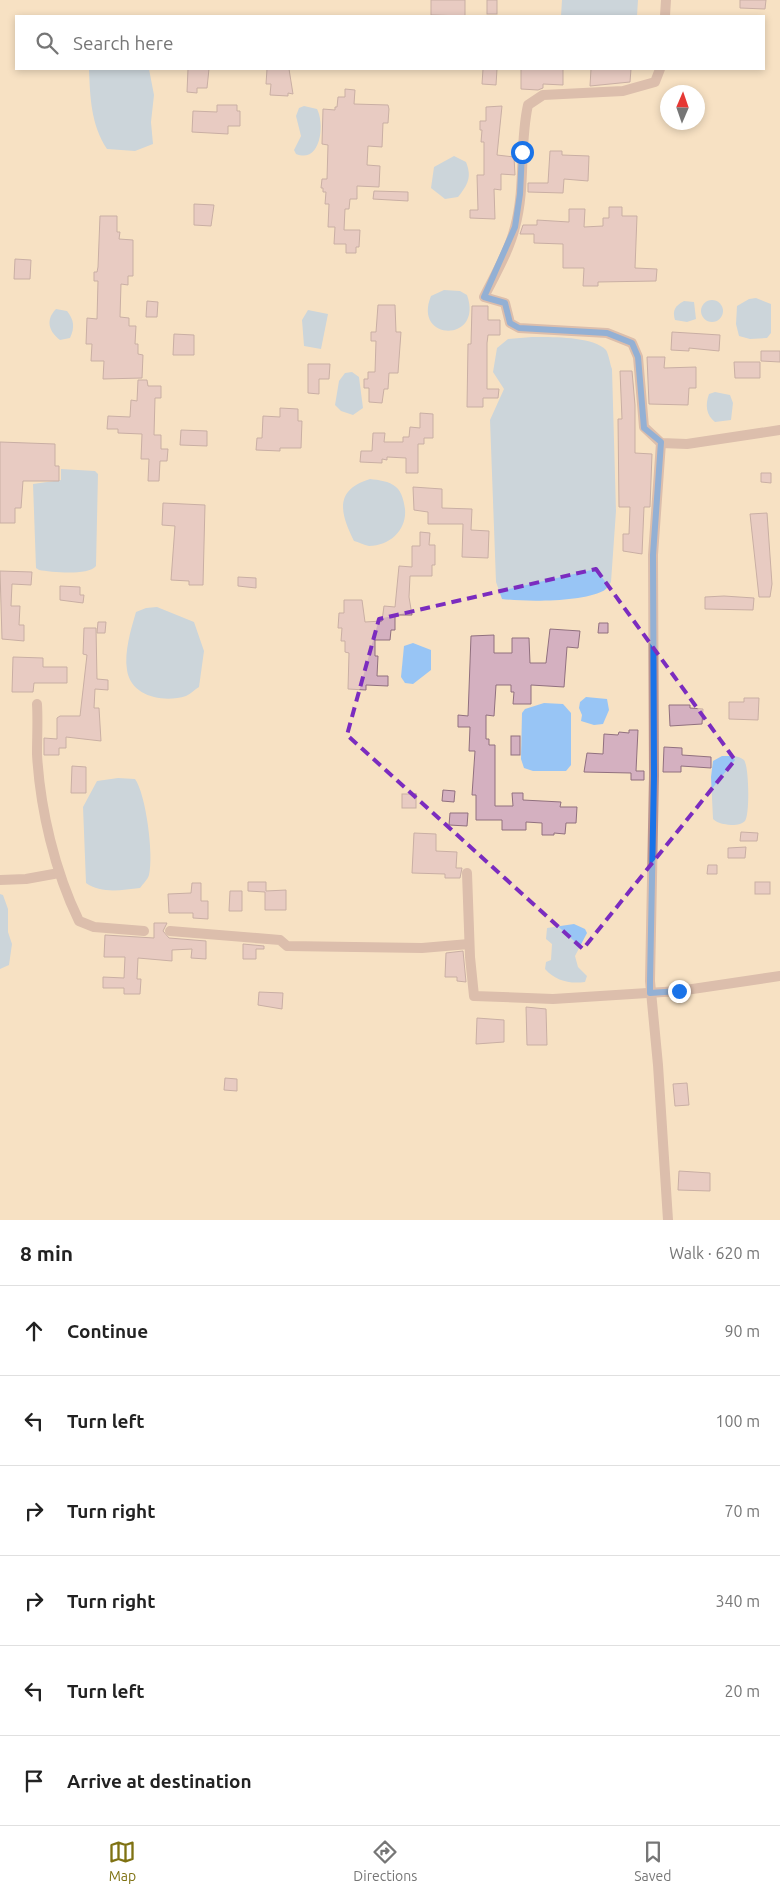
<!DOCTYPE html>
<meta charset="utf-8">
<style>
:root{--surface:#fff;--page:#f6f6f6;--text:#222;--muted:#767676;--line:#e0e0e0;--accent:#7f7213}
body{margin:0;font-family:Ubuntu,sans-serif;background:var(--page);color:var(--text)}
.compass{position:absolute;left:660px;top:85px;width:45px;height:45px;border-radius:50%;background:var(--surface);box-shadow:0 2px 8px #0003;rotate:2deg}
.stop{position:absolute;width:15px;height:15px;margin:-11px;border:4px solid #1a73e8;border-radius:50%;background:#fff}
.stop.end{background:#1a73e8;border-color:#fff;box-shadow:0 1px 5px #0008}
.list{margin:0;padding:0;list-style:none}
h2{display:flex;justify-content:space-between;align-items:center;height:65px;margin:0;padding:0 20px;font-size:21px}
h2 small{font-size:16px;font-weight:400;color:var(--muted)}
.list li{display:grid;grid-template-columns:32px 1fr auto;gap:15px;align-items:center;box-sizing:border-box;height:90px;padding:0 20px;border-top:1px solid var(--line)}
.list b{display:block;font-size:19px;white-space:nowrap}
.list em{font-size:16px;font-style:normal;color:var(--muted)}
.icon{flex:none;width:28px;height:28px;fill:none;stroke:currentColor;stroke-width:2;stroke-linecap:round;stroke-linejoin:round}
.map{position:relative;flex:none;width:780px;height:1220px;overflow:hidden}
.search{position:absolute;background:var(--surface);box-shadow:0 2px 8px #0003;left:15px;right:15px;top:15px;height:55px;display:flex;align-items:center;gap:12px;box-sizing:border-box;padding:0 18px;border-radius:0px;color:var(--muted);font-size:19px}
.sheet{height:605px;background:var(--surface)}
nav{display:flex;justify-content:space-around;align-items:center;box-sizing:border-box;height:70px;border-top:1px solid var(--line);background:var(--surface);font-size:14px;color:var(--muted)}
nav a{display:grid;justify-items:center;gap:2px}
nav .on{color:var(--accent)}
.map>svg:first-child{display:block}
.water{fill:#98c5f5}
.building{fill:#d4b0c0;stroke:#91707f}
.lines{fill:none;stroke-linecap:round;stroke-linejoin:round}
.street{stroke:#ba9390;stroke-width:10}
.route{stroke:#1a73e8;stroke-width:6}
.marked{fill:none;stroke:#7b2cbf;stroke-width:4;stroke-dasharray:10 6;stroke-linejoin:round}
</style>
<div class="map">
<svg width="780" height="1220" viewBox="0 0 780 1220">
<rect width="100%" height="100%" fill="#f7e1c3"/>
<g class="water">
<path d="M562 0H638L637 16H561Z"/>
<path d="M89 69H149L154 95 151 122 153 144 135 151 107 149C91 125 90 97 89 69Z"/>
<path d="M304 106 317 109C325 124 321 164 296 154L294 150 301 136 296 116 299 108Z"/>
<path d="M454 156 466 162C472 177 468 184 458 197L445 199 431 188 434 167Z"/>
<path d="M444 290 460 291 467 295C484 343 412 342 431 296Z"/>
<path d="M756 298 771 304V333L767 338 750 339 739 336 736 324 737 306 749 299Z"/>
<circle cx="712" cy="311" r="11"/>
<path d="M684 301 694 302 696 319 687 322 675 320C672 310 675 306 684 301Z"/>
<path d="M56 309 67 311C74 320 75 327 70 338L60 340C49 332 45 320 56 309Z"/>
<path d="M308 310 328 314 321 349 304 346 302 320Z"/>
<path d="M532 337C550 337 593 336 606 350 609 355 610 364 612 369L616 511 611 582C609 585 606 590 603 591 582 602 527 602 502 599L496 582 490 420 504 389 493 372 497 348 508 339Z"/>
<path d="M352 372 359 377 363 408 353 415 341 411 335 405 339 381 345 373Z"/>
<path d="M715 392 730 395 733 403 731 420 715 422C706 415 705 405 709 394Z"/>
<path d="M61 469 95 471 98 474 96 566C88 576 51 572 39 570L36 568 33 484 61 480Z"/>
<path d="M370 479C379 480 389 481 396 487 402 492 404 502 405 509 407 529 391 546 369 546 364 545 358 542 354 541 340 513 334 490 370 479Z"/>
<path d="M157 607 194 622 204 651 199 687C195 689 191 694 186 696 164 703 131 697 127 670 124 652 131 629 136 612L146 608Z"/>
<path d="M413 643 431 650V670L413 684 405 683 401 677 404 646Z"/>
<path d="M586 697 607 699 609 710 603 724 594 725 581 721 582 715 579 708 580 702Z"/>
<path d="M544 703 563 704 571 713V765L566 771H533L524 768 521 759 522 713 525 709Z"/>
<path d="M722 756C729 756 739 755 744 760 749 766 750 814 745 821 741 825 735 825 731 825 723 824 719 824 713 819L711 777 713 761Z"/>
<path d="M118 778 135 779C146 794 154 856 149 875 148 879 143 884 140 888 122 890 101 894 86 883L83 807 97 781Z"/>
<path d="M0 894 3 895 8 909V932L12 944 9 965 0 969Z"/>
<path d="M574 924 585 929 587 933 575 956 578 967 587 976 585 982C569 984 556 981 545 969L546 962 551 960 552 944 546 939 547 928Z"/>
</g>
<g class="building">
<path d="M431 0H465V16L431 15Z"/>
<rect x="487" y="0" width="10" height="14"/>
<path d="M740 0H766L765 9 740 8Z"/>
<path d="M188 69H209L207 88H197V93L187 92Z"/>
<path d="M267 69H289L293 94 288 93V96L270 95 271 84H266Z"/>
<path d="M483 69H497L496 85 482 84Z"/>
<path d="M521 69H563V85L543 84V88L538 90 521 89Z"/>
<path d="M591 69H631L630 82 590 86Z"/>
<path d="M345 89 355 90 354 104 388 105 389 109 388 123H383L382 147 368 146 367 165 380 166 379 187 357 186V199H350L349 209H345L344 230H360L359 247H356V253H346V244H334L335 227H328L329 204H325L326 192H323V188H321L322 179H327L328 145 322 144 323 109 335 110V107H337L338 97H345Z"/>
<path d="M217 105H237V111H240V126H228V134L192 132 193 111 217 112Z"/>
<path d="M502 106 497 155 514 157 515 175 501 174V190L494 189 495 219 470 218V210H478L477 175H484V142H481L482 130H480V121H486V107Z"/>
<path d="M550 151H562V155L589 156 588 181 564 179 563 193 528 192V183H548Z"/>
<path d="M374 191 408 192V201L373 199Z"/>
<path d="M194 204 214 205 211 226 194 225Z"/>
<path d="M609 207H622V216H637L635 268 657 269 656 281 598 282V286H583L584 268H563V244L534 243V234H520L523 225H537V220L569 222V209H585L584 227 603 226V218H609Z"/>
<path d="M100 216H117V232H120L119 239 133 240V276H128V285L121 284 120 317 129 318V326H136L135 344H138V354L143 355 142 378 103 379 104 361H91L92 344H86L87 318 97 319 98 281H94V272H97L98 267Z"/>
<path d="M15 259 31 260 30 279H14Z"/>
<path d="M147 301 158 302 157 317H146Z"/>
<path d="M378 305H395L396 332H401L398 373H389L388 389H384L382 403 369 402V388H364V379H368V372H375L376 341H371V332H376Z"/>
<path d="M472 306H488V320H500V335H488L487 343V389H499L498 398H483V407H467L468 344H471Z"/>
<path d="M672 332 720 335 719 351 689 348V351L671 350Z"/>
<path d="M174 334 194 335V355H173Z"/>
<path d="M761 351H780V362L761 361Z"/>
<path d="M647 357H665L664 368 696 367V388H689L688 405 649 404Z"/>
<path d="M734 362H760V378H735Z"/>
<path d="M308 364H330L329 379H319V394L308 393Z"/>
<path d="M620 371H632L635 405V453L652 454 650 507H644L642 554 623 551V534H629L630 507H619L618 419H622Z"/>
<path d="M138 380H147L148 386H161V398H155L154 435H161V449H168L167 461H160L159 481H148L149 459H141L142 434 118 433V429H107L108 416 130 417 131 400 137 401Z"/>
<path d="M280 408 298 409V421H302L301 448H280V451L256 450 257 438H262L263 416 280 417Z"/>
<path d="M420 413 433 414V438H424V444H418V473H406V458L387 457V460L382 459V463L360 462 361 451H372L373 433H385L384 442H403V437H409L410 427 420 428Z"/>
<path d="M181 430 207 431V446L180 445Z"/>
<path d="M0 442 55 444V466H59V481H23L21 508H15V523H0Z"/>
<path d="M761 473H771V483L761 482Z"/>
<path d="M413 487 442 489V508L472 509 471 530 489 531 488 558 462 557 463 524H428V512L414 510Z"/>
<path d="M163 503 205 505 203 585H189V581L171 580 175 526 162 525Z"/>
<path d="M767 513 772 584 770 597H759L750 514Z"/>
<path d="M420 532 430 533 429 545H435V565H432V576H410L409 597 412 615H395V630H391L390 640H375V656H378L377 676H388V686L366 685V690L348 689 349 653 345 652V641H341L342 628H338L339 613H344V600H362L365 622 382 621 384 606 395 607 399 566 412 567V546H420Z"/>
<path d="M0 571 32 572 31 585 12 584 11 606H20L19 625H24V641L2 639Z"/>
<path d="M238 577 256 578V588L238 586Z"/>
<path d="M60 586 80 587V595H84L83 603 60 600Z"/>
<path d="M724 596 754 598 753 610 705 609V597Z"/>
<path d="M98 622H106L105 633H97Z"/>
<path d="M599 623H608V633H598Z"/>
<path d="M84 628H96L97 679 108 680V690L95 689 94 708H99L101 741 66 737V748H59V755H44V738L57 739V718L60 716H80L87 655 83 654Z"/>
<path d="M550 629 580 631 578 648 567 647 564 687 531 685V704H513L514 692H511V685H496L494 716 486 715V739H489V745H495V806H513L512 793H523V800L561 802 560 807H577L576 823H566L565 834 554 833V835H542V823L526 822V830H502V820H476V795H472L475 751H469L470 727H458V715L468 716 471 636 494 635V653H512V638H529L530 663H546Z"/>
<path d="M13 657 43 658V667H67V683H34L33 692H12Z"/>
<path d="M744 698H759L758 720 729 719V702H744Z"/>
<path d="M669 705H690V708L703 709 702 724 670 726Z"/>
<path d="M629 730H638L636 771H644V780H631V773L584 772 587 753 603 754 604 734 618 735 619 732 629 733Z"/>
<rect x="511" y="736" width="9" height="19"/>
<path d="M664 747 682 748V755L711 757V768L681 766V772H663Z"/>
<path d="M72 766 86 767V793H71Z"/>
<path d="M443 790 455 791 454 802 442 801Z"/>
<rect x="402" y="794" width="14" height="14"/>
<path d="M450 813H468L467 826 449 825Z"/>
<path d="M741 832 758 833 757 841H740Z"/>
<path d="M414 833 436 834V851L457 852 456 868H462L460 878H445V874L412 873Z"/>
<path d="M746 847 745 858H728V848Z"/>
<path d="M708 865H717V874H707Z"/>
<path d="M248 882H266V891L286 890V910H265V892L248 891Z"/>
<rect x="755" y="882" width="15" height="12"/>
<path d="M192 883H201V901H208V919L193 918V913H169L168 894 191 893Z"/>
<path d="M230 891H242V911H229Z"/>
<path d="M154 923H167L163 931 169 938 206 941V959L191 958 192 949 172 950V961L138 958 137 979H141L140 994H124V988H103V977L124 978 125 957H104L105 935 154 938Z"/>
<path d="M243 944 264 946V949H256V959H243Z"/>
<path d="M463 951 466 982 457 981V977H445L446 953Z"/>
<path d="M259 992 283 993 282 1009 258 1005Z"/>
<path d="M526 1007 546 1009 547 1045H527Z"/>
<path d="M477 1018 504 1020V1042L476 1044Z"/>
<path d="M225 1078 237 1079V1091L224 1090Z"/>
<path d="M687 1083 689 1105 675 1106 673 1084Z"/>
<path d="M679 1171 710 1173V1191L678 1190Z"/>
</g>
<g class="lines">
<g class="street">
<path d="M665 16 666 0"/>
<path d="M660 69 655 82 623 91 543 95 528 105C519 145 526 187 515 227 509 251 495 275 484 297L505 303 510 323 519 328 607 333 632 343 638 357 644 427 661 443 687 444 780 430"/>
<path d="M661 443 653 555 654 776 650 981 658 1065 668 1220"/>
<path d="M37 704C38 721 37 737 37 754 40 809 55 872 79 921L94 927 144 931"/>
<path d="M467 873 470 957 474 996 553 999 679 991 780 976"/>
<path d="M0 880 26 879 59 873"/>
<path d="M170 931 280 940 287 946 422 948 469 944"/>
</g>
</g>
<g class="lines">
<path class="route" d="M522 152 520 194 515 227 484 297 505 303 510 323 519 328 607 333 632 343 638 357 644 428 661 442 653 555 654 776 650 981V993L679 991"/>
</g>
<path d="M0 0H780V1220H0ZM596 569 735 760 583 949 347 735 379 619Z" fill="#f7e1c3" fill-opacity=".55" fill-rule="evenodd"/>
<path class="marked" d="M596 569 735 760 583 949 347 735 379 619Z"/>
</svg>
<svg class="compass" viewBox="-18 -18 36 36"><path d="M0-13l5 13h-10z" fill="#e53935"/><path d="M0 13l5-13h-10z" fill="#767676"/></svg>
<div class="stop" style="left:522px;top:152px"></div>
<div class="stop end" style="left:679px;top:991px"></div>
<div class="search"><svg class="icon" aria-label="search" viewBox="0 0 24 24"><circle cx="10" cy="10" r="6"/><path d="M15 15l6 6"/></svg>Search here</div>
</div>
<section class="sheet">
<h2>8 min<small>Walk · 620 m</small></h2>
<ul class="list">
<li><svg class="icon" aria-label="ahead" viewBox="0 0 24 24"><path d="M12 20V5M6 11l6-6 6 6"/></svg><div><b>Continue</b></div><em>90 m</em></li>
<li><svg class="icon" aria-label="left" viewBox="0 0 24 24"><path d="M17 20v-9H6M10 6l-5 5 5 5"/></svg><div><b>Turn left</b></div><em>100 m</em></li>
<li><svg class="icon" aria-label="right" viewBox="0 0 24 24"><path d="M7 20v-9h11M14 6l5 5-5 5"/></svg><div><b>Turn right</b></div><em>70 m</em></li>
<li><svg class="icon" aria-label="right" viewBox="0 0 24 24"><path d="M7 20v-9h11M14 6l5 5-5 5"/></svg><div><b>Turn right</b></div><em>340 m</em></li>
<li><svg class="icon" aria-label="left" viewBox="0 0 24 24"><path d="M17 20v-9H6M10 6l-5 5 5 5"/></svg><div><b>Turn left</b></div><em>20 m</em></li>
<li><svg class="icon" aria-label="arrive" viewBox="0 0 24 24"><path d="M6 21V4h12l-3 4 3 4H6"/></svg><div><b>Arrive at destination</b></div></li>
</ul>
</section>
<nav>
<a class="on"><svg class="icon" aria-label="map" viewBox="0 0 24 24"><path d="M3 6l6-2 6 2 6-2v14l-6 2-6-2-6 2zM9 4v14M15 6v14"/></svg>Map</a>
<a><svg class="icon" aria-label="directions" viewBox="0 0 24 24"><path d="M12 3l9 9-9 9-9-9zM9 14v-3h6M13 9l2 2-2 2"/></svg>Directions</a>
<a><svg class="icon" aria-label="saved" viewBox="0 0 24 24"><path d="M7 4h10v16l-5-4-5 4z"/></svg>Saved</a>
</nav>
